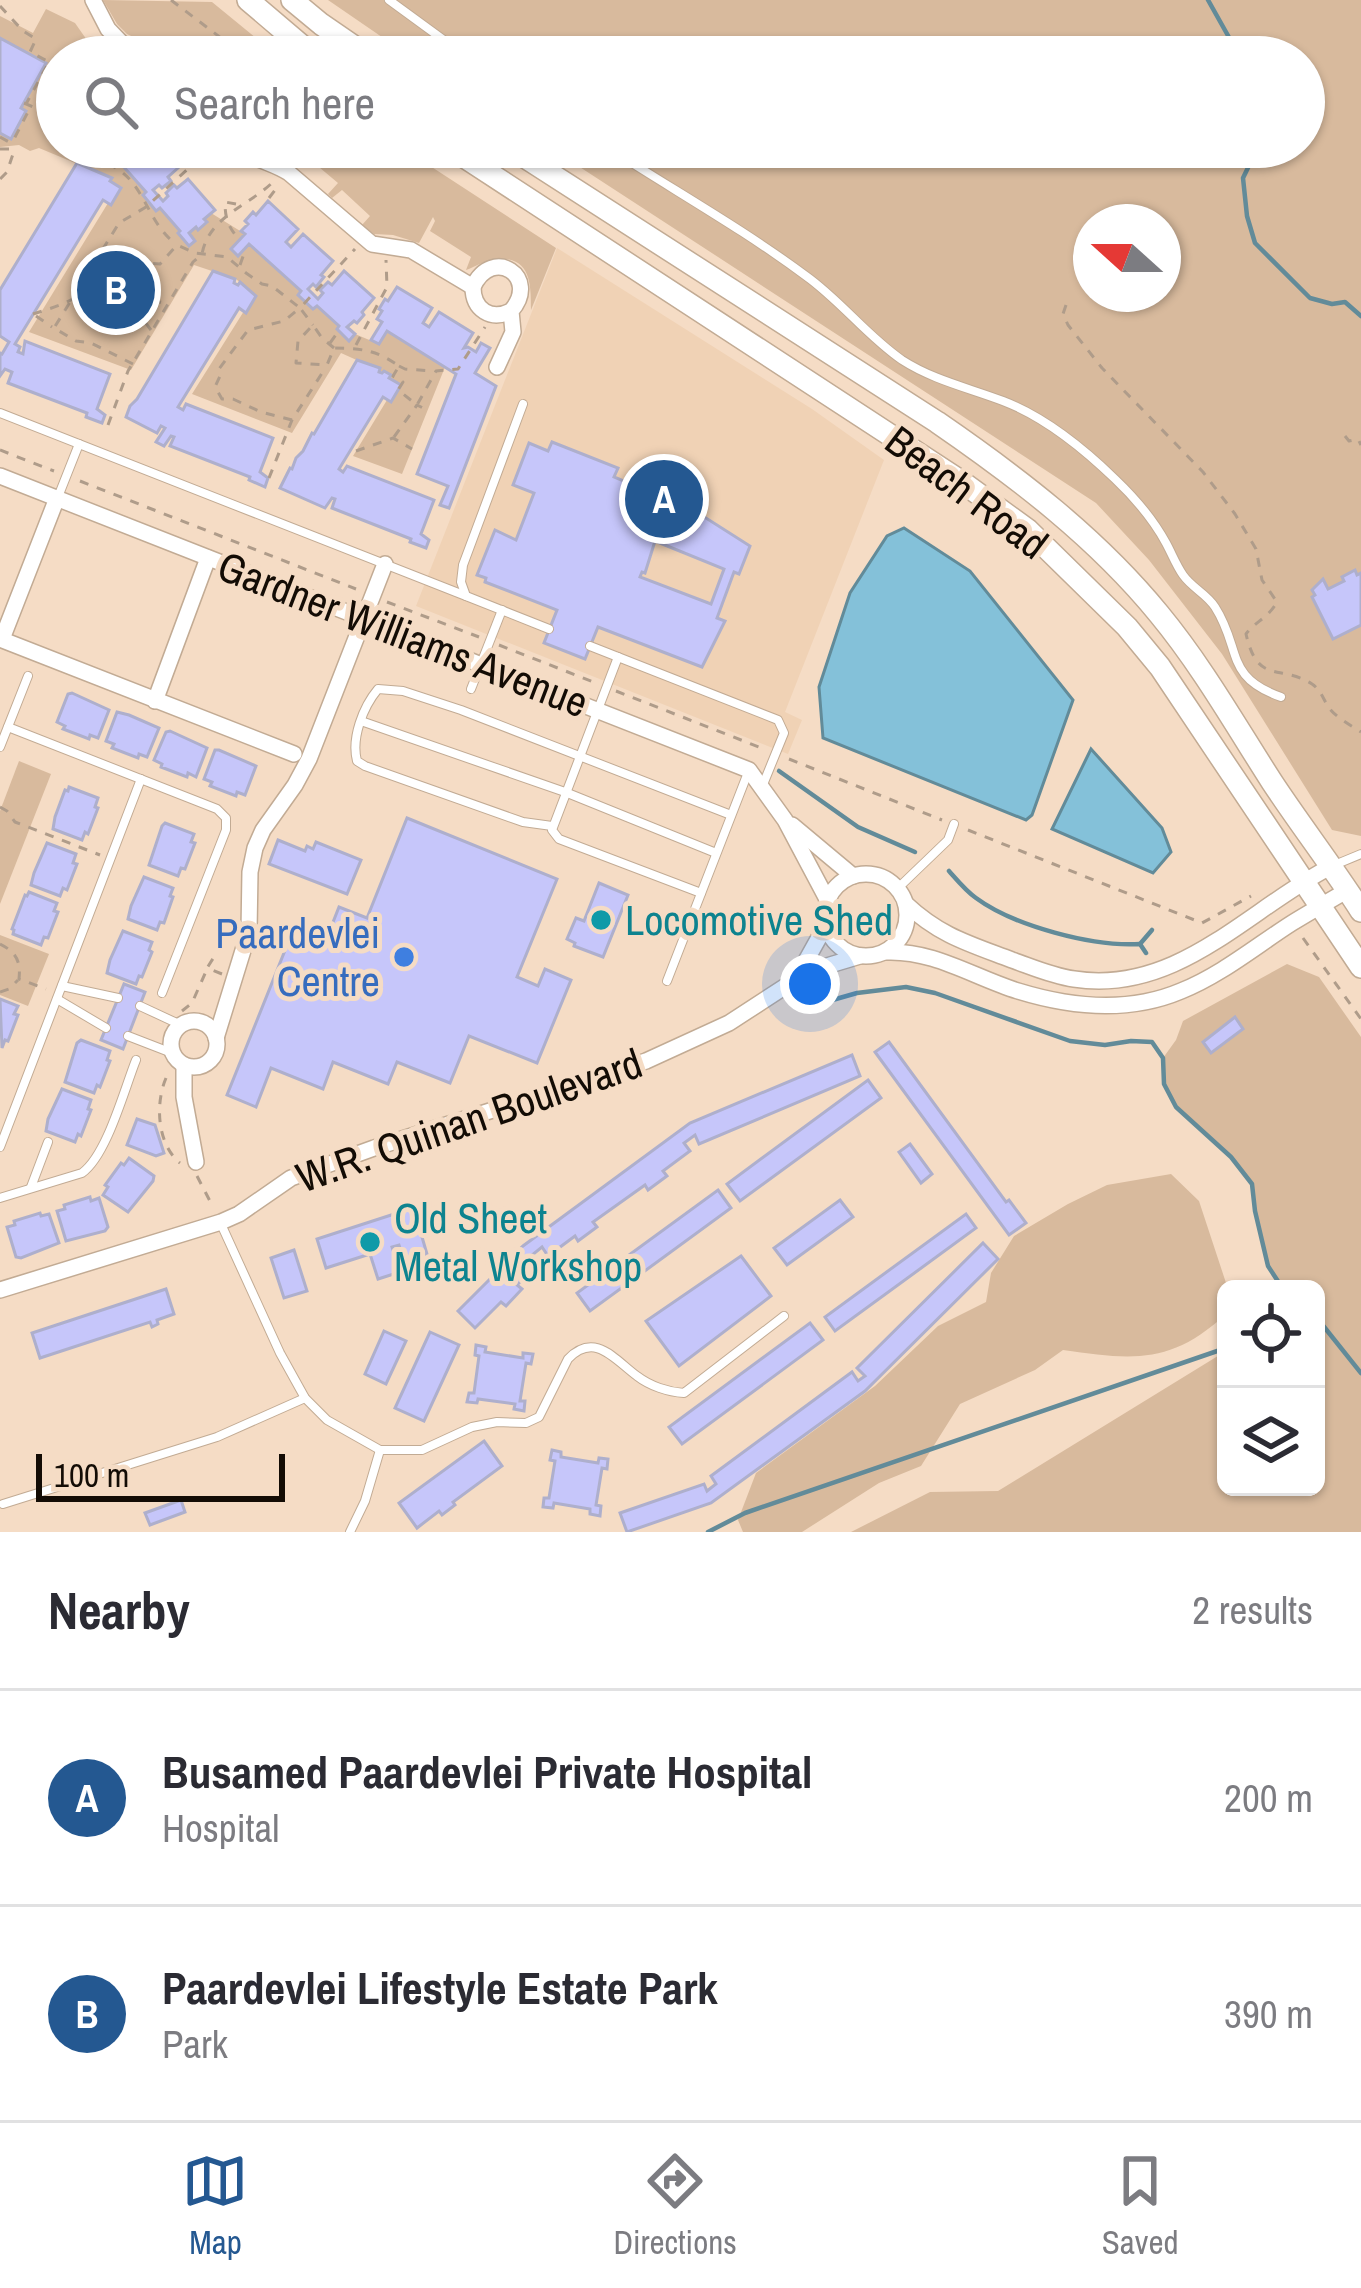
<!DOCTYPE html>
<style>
:root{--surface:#fff;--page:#f7f7f7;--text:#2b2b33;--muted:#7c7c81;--line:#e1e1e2;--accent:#245891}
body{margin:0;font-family:"Archivo Narrow",sans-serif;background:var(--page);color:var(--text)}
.controls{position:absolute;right:36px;bottom:36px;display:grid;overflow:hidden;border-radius:18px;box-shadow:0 3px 9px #0004}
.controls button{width:108px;height:108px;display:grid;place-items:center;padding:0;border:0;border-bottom:3px solid var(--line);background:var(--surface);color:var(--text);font:60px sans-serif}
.compass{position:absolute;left:1073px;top:204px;width:108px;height:108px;border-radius:50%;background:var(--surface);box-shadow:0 3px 9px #0004;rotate:291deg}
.scale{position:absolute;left:36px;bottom:30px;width:249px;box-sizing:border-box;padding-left:12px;border:6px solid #130c05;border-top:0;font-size:33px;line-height:42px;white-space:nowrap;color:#130c05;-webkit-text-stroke:9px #f5dcc5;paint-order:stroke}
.you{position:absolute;left:810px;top:984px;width:42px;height:42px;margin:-30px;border:9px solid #fff;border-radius:50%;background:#1a73e8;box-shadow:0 0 0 18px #1a73e833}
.badge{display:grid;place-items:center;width:78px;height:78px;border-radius:50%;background:var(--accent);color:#fff;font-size:39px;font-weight:700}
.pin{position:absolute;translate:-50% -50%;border:6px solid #fff;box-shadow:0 3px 12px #0006}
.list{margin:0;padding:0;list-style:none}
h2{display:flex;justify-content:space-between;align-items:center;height:156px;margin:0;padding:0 48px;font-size:51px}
h2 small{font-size:39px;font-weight:400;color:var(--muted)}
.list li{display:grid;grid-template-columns:78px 1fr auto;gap:36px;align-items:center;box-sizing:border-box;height:216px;padding:0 48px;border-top:3px solid var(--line)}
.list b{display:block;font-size:45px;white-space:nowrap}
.list p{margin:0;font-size:39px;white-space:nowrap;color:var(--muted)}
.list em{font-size:39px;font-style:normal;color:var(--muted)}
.icon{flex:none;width:66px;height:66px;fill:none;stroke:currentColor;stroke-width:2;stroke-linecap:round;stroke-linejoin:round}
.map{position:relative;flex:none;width:1361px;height:1532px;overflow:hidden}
.search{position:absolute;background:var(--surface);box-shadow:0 3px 9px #0004;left:36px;right:36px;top:36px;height:132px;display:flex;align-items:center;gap:30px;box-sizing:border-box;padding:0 42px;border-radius:66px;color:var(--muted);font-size:45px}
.sheet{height:588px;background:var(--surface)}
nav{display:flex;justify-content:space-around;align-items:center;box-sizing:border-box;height:168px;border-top:3px solid var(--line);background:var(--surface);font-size:33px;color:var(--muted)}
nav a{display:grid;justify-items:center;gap:6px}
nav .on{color:var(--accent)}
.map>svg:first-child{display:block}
.built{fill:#f0d2b5}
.green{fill:#d8ba9d;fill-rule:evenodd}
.water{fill:#84c1d9;stroke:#628b99;stroke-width:3}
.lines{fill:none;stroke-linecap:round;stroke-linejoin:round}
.stream{stroke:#628b99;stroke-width:4.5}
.building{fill:#c6c6fa;stroke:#aeafcc;stroke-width:3;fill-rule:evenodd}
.lane-casing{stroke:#c2ab94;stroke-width:10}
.street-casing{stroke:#c2ab94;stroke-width:18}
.secondary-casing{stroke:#c2ab94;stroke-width:24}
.path{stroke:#af9c8a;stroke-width:3;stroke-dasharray:9 9;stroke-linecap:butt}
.lane{stroke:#fff;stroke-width:8}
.street{stroke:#fff;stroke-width:15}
.secondary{stroke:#fff;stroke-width:21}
.culture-dot{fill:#0f9aa8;stroke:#f5dcc5;stroke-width:4.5}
.shop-dot{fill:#3f7fe0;stroke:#f5dcc5;stroke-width:4.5}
.labels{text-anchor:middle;stroke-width:10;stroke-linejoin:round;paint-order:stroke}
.street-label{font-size:42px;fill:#130c05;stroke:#f5dcc5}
.culture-label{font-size:42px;fill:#0d838f;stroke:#f5dcc5;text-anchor:start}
.shop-label{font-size:42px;fill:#366cbe;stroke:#f5dcc5;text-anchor:end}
</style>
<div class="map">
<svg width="1361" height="1532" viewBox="0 0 1361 1532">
<rect width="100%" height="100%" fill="#f5dcc5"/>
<path class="built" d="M557 248 812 409 884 460 785 712 802 720 788 754 416 606Z"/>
<g class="green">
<path d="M103 0 212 2 279 57H194L186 48 175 57 127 34 117 24Z"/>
<path d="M328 0H1361V836L1332 830 1222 654 1149 560 1096 503 549 147H1304V57H411ZM1091 222H1163V294H1091Z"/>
<path d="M46 9 75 23 96 53 91 57H57V101L51 107 57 112V147H106L146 192 143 196 156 210 160 208 180 231 178 234 189 246 195 241 189 233 206 222 204 219 211 213 245 234 231 250 238 255 249 244 301 291 298 296 312 309 317 306 339 326 337 330 349 340 355 334 379 344 387 331 445 367 402 474 353 456 387 400 390 375 341 353 292 433 192 394 244 311 247 312 256 297 236 279 194 265 131 370 29 332 108 203 111 204V178L39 148 30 151 19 145 0 147V16L33 33Z"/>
<path d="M259 147H401L556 248 531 310C531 284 531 256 496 259 487 259 475 267 466 270L471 257 430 231 435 221 433 217 419 243 393 235 374 234 362 225 370 216 342 190 332 198 328 194 338 183 307 157 300 166 275 154 257 149Z"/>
<path d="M19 761 51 774 0 904V811Z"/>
<path d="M0 935 49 954 28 1006 0 995Z"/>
<path d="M1287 964 1319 977 1361 1037V1532H851L930 1492 998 1491 1226 1351V1487H1316V1289H1283L1268 1266 1255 1211 1252 1183 1231 1157 1176 1107 1164 1084 1163 1058 1176 1040 1183 1021Z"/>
<path d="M1171 1174 1199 1201 1228 1289 1226 1314C1171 1365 1132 1360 1063 1350L1035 1370 960 1404 921 1466 879 1483 802 1532H743L738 1520 756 1473 875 1386 938 1326 986 1302 991 1273 1014 1236 1068 1204 1107 1185Z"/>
</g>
<g class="water">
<path d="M904 528 970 571 1073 700 1032 815 1026 820 823 738 819 687 850 593 887 536Z"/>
<path d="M1091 749 1162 828 1171 852 1153 873 1052 829Z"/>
</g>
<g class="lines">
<g class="stream">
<path d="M1208 0 1240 57"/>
<path d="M1258 147 1243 178 1247 216 1255 243 1310 298 1332 304 1345 302 1361 316"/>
<path d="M779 771 858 827 915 852"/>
<path d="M949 871C957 880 966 891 976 898 1014 926 1093 947 1140 944L1146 953"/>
<path d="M1140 944 1152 930"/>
<path d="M808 1007 857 993 906 987 935 993 1070 1041 1105 1045 1131 1041 1152 1042 1163 1058 1164 1084 1176 1107 1231 1157 1252 1184 1255 1211 1268 1266 1283 1289"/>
<path d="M1316 1322 1321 1323 1361 1373"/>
<path d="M708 1532 745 1513 1226 1348"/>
</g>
</g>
<g class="building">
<path d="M0 38 46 63 21 108 26 111 11 139 0 133Z"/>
<path d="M106 147H159L178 168 168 177 171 181 162 188 159 185 153 190 163 201 168 196 166 193 174 185 177 188 188 179 215 210 204 219 207 222 198 230 196 227 189 233 195 241 189 246 178 233 180 231 160 208 156 211 143 195 146 192Z"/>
<path d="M77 163 112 178 110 181 121 188 111 205 103 200 15 344 20 347 18 352 23 354 25 341 110 374 97 409 105 415 102 423 86 417 87 413 8 383 12 372 5 369 0 376V353L2 354 9 342 0 336V290Z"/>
<path d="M268 201 298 229 286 242 291 247 303 234 333 261 321 275 324 277 316 287 313 284 308 289 318 299 323 293 320 290 328 282 332 285 344 271 374 298 362 312 364 315 357 323 354 321 347 327 355 334 349 341 337 329 339 326 317 306 313 309 298 295 301 291 249 244 238 256 231 249 245 234 241 231 248 224 245 221 253 212 256 215Z"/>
<path d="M213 271 235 279 234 283 238 285 240 282 256 296 246 313 239 308 178 407 183 410 186 404 273 438 260 472 268 478 265 487 249 480 250 477 170 446 174 437 171 436 164 446 156 442 165 428 161 426 157 433 126 417 130 406 137 399Z"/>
<path d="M397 287 432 308 423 323 429 327 439 312 473 333 464 348 468 347 476 352 481 343 490 348 475 373 496 386 449 508 440 505 448 486 417 474 456 374 387 331 379 344 371 340 382 322 377 319 382 311 379 309 385 299 388 301Z"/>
<path d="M357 360 380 368 379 372 382 373 384 371 391 375 389 378 401 385 391 402 383 397 339 469 343 472 347 466 434 500 421 534 429 540 426 548 410 542 411 539 332 508 335 499 332 498 325 508 280 488 290 468 292 469 296 458 303 451 312 433 314 434Z"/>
<path d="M552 442 618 468 614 477 695 511 750 546 739 574 734 572 717 618 725 621 702 667 598 627 585 659 544 643 557 610 485 582 486 578 477 575 495 530 516 540 534 493 513 485 529 443 548 451ZM655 541 724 569 711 604 640 577 642 572 645 573Z"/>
<path d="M1355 570 1357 575 1361 573V625L1333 639 1312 597 1315 595 1312 590 1323 579 1328 589 1344 581 1342 577Z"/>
<path d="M72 693 109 710 98 738 90 735 89 739 63 729 65 726 57 722 68 694Z"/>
<path d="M117 712 129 715 159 728 147 757 139 754 138 758 112 748 114 744 106 741Z"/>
<path d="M170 731 207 748 196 777 188 773 187 777 161 767 162 764 154 760 166 732Z"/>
<path d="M215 750H219L256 766 245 795 237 792 236 796 210 786 212 782 204 779Z"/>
<path d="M69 787 98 798 95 807 98 808 88 834 85 832 82 840 53 829 55 817 65 790 68 791Z"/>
<path d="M407 818 557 879 517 977 538 986 545 969 571 980 537 1063 469 1036 450 1083 397 1062 388 1084 333 1062 323 1089 271 1068 256 1107 227 1095 292 933 324 945 339 907 367 918Z"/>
<path d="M165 823 194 834 191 842 195 843 185 869 181 868 178 876 149 865 162 826Z"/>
<path d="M278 840 305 851 307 846 313 849 316 842 361 860 347 894 269 864Z"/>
<path d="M47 843 76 854 73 863 77 864 67 890 63 888 60 896 31 885 34 873Z"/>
<path d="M144 877 173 888 170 896 173 897 164 923 160 922 157 930 128 919 131 906Z"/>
<path d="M599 883 628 895 603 957 574 946 575 943 567 939 576 918 584 921Z"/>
<path d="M29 892 57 903 54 911 58 912 48 938 44 937 41 945 13 934 14 930 12 929 25 895 27 896Z"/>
<path d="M123 931 152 942 149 950 152 952 142 977 139 976 136 984 107 973 110 960Z"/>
<path d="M124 984 145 992 123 1049 101 1040Z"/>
<path d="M0 999 18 1006 14 1014 18 1015 8 1041 5 1040 2 1048Z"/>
<path d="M1235 1017 1243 1029 1211 1053 1203 1042Z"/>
<path d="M81 1040 110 1051 107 1060 110 1061 100 1087 97 1085 94 1093 65 1082 77 1043Z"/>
<path d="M889 1042 1006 1202 1009 1200 1026 1223 1009 1235 875 1052Z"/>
<path d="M852 1055 860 1076 699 1144 695 1135 684 1143 690 1151 663 1171 667 1176 648 1190 645 1185 593 1222 597 1227 578 1241 575 1236 548 1256 542 1247 532 1255 540 1263 517 1285 522 1289 506 1306 501 1302 475 1328 458 1311 523 1246 690 1123Z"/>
<path d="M868 1080 881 1098 740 1201 727 1184Z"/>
<path d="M62 1089 91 1100 88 1109 91 1110 81 1136 78 1134 75 1142 46 1131 48 1119Z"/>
<path d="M137 1119 155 1125 164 1153 156 1156 127 1145Z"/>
<path d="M910 1144 932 1174 921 1183 899 1152Z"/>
<path d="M129 1158 154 1176 153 1181 128 1212 103 1195 108 1187 105 1185 121 1163 124 1165Z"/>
<path d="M718 1190 731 1208 590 1311 577 1293Z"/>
<path d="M90 1197 91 1201 99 1198 108 1227 105 1231 66 1241 57 1211 65 1209 64 1205Z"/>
<path d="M840 1200 853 1217 787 1265 774 1248Z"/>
<path d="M416 1207 426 1236 422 1237 427 1254 405 1262 399 1245 392 1247 400 1272 378 1279 370 1254 326 1268 317 1239Z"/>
<path d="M40 1213 41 1216 49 1214 59 1243 21 1258 16 1257 7 1227 15 1225 14 1221Z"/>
<path d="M966 1214 976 1228 835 1331 825 1317Z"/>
<path d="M983 1243 998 1259 865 1391 711 1503 627 1532 620 1513 704 1484 707 1491 716 1484 711 1476 852 1372 858 1381 865 1376 857 1368Z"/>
<path d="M294 1250 307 1291 284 1298 271 1258Z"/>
<path d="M741 1256 771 1296 679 1366 646 1321Z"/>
<path d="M166 1289 174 1314 157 1320 158 1324 152 1327 150 1322 40 1358 32 1333Z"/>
<path d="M810 1323 823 1340 682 1444 669 1427Z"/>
<path d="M384 1331 406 1341 386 1384 365 1374Z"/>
<path d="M430 1332 459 1345 424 1421 395 1408Z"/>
<path d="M476 1345 486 1347 485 1352 523 1358V1353L533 1354 531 1364 526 1363 520 1401H525L524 1411 514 1409 515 1404 478 1399 477 1403 467 1402 469 1393H474L479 1356 475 1355Z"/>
<path d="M484 1441 502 1466 453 1502 455 1505 442 1515 439 1511 417 1528 399 1503Z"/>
<path d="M552 1450 561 1452V1457L598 1463 599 1458 608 1459 607 1469 602 1468 596 1505 601 1506 600 1516 590 1514V1509L554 1503 553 1508 543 1507 544 1498H549L555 1461 550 1460Z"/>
<path d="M181 1500 185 1512 150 1525 145 1513Z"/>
</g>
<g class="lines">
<defs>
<g id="lane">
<path d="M389 0 467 57"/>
<path d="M607 147C673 190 743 229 806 276 841 301 867 336 902 360 933 380 969 388 1003 401 1045 417 1083 448 1115 479 1135 498 1153 519 1166 543 1172 554 1176 565 1183 575 1192 588 1207 594 1215 607 1242 649 1224 677 1281 697"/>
<path d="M523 404 463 565 461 582 466 596 549 629"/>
<path d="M0 413 466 596"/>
<path d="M58 497 79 444"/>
<path d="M590 646 778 720 784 733 762 787"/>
<path d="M618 657 552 830 559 839 701 893"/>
<path d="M471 689 502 610"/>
<path d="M361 721 565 792 716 853"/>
<path d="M8 727 217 809 226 818V830L162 993"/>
<path d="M0 747 28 676"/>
<path d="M552 826 523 822 365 766 357 761C351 738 363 707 378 689L403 691 461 710 731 815"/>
<path d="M1332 866 1361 854"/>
<path d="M897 889 948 840 954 824"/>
<path d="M667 981 749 770"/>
<path d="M62 986 118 998"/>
<path d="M57 999 106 1028"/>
<path d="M140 1006 181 1025"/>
<path d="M128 1036 172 1053"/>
<path d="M0 1147 141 779"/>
<path d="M31 1187 48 1142"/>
<path d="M0 1198 82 1173C107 1155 124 1090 136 1060"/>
<path d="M221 1224 280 1353 305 1398 327 1420 380 1450H422L472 1427 497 1422 526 1423 539 1417 568 1359C595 1331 615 1360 637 1376 650 1386 668 1392 684 1393L784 1316"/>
<path d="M3 1504 217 1437 305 1398"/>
<path d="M350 1532 365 1501 380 1450"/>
</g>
<g id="street">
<path d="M93 0 108 29 135 57"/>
<path d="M136 57 150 52 160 57"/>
<path d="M240 147C255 161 272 162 289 173L372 244 411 250 473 287"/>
<path d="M497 367 513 332 511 311C541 277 492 245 473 287 473 310 491 321 511 311"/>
<path d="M0 476 749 770 785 820 828 901"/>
<path d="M0 639 294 754"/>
<path d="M2 639 57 498"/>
<path d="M155 701 208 558"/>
<path d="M792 825 853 876"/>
<circle cx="866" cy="915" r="41"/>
<path d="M906 904C940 936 970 944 1012 960 1032 967 1052 976 1074 979 1177 995 1247 910 1330 867"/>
<path d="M886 952C934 950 973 977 1018 991 1070 1007 1129 1013 1181 991 1221 975 1256 946 1292 923 1310 912 1329 901 1348 890"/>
<path d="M797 977 826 925"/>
<circle cx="194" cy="1044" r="23"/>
<path d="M216 1038 249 931 250 872 255 848 263 830 295 785 309 759 385 564"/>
<path d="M184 1065V1097L196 1162"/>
<path d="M0 1290 221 1222 239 1214 291 1178 374 1148 646 1061 729 1023 795 980 830 965 860 956"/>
</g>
<g id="secondary">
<path d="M248 0 315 57"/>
<path d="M292 0 321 24 369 57"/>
<path d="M449 147 962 482 1028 530 1127 627 1160 667 1361 967"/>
<path d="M509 147 937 422C1017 477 1097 538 1159 614 1202 666 1236 726 1272 782 1301 826 1333 867 1361 911"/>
</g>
</defs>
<use href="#lane" class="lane-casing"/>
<use href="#street" class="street-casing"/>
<use href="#secondary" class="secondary-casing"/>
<g class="path">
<path d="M171 0 246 57"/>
<path d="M0 6 23 31 36 39 30 52 49 62 26 104"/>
<path d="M24 103 57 117"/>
<path d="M0 137 9 142 14 139 31 106"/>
<path d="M71 147 77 158 90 156"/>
<path d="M76 147C95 159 116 163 132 182 148 202 154 228 176 244"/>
<path d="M0 149H11L13 154 7 172 0 179"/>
<path d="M308 157 309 147"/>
<path d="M269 198 275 190 273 185"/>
<path d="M236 204 225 202C225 218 228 227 239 239"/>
<path d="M240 265 246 248"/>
<path d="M1066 305 1063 314 1068 325 1102 368 1203 472 1235 514 1256 549 1262 580 1277 602C1269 617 1256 621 1246 634 1258 686 1279 663 1312 684 1321 690 1323 699 1329 708 1337 718 1350 725 1361 732"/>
<path d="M33 314C58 306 81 300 97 278 104 268 107 261 117 254L142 263 160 264 177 245 195 253 227 257 246 273 262 284 272 286 300 308 355 249"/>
<path d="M36 316 52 327"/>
<path d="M151 330 142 318 144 308 152 301 166 303"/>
<path d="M330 343 338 332"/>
<path d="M356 345 387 287 386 260"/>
<path d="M334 348 322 338 313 325 298 341 296 363 327 365 334 348C363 349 374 349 399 366L393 376 403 382 398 390 417 405 436 371 458 369 485 327"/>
<path d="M133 364 91 343 76 341 54 328 119 223 146 207 212 147"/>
<path d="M399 366 405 369 434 371"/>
<path d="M292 420 261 412 233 399H222L215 387 220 376 219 369 248 330 284 321 300 308 313 325"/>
<path d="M108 425 128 371 193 262 202 254C209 216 249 206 274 181"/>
<path d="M1345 436 1349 441 1358 439 1361 445"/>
<path d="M394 437 417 405 427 410"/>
<path d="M0 450 54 471"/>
<path d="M356 451 393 438 412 449"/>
<path d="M269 478 292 420 326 367"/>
<path d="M80 481 356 589"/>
<path d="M387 602 479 637"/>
<path d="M499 645 596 683"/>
<path d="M616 691 764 749"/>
<path d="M789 759 942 820"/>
<path d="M0 807 7 811 15 822 100 855"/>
<path d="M968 830 1202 923 1251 896"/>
<path d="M1303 938 1361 1019"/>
<path d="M0 944C16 952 21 961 19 979L46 989"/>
<path d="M222 974 207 968 226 938 232 921"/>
<path d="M0 992 9 989 18 980"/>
<path d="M182 1011 192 1003 207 969"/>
<path d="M166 1078C155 1104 157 1144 180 1163"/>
<path d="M197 1176 212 1205"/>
</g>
<use href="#lane" class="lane"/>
<use href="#street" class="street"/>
<use href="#secondary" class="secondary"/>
</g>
<g class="culture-dot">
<circle cx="601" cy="920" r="12"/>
<circle cx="370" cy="1242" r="12"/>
</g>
<circle class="shop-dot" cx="404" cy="957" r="12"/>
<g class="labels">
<g class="street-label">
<text transform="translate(967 492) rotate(37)" y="15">Beach Road</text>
<text transform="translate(403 634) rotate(21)" y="15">Gardner Williams Avenue</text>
<text transform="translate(469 1120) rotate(-19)" y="15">W.R. Quinan Boulevard</text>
</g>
<g class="culture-label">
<text x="625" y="935">Locomotive Shed</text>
<text x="394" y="1233">Old Sheet<tspan x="394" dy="48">Metal Workshop</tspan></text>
</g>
<g class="shop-label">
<text x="380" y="948">Paardevlei<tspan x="380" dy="48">Centre</tspan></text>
</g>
</g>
</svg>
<div class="controls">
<button><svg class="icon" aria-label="locate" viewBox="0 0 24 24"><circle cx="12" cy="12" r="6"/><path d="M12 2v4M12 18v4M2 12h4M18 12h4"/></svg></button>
<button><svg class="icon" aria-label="layers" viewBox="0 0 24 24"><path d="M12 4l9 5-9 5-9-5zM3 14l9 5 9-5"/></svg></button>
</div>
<svg class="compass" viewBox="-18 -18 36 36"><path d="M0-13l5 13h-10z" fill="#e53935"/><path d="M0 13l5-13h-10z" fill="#7c7c81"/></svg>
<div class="scale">100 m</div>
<div class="you"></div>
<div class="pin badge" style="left:664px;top:499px">A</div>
<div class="pin badge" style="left:116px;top:290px">B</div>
<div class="search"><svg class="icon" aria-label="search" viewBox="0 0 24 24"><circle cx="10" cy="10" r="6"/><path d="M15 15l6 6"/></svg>Search here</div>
</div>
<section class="sheet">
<h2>Nearby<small>2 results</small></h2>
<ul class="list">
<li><span class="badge">A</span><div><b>Busamed Paardevlei Private Hospital</b><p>Hospital</p></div><em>200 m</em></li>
<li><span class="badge">B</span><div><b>Paardevlei Lifestyle Estate Park</b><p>Park</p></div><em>390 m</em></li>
</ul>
</section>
<nav>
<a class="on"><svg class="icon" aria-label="map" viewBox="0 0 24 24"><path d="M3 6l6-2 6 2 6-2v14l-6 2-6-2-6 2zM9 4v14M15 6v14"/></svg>Map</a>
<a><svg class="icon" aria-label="directions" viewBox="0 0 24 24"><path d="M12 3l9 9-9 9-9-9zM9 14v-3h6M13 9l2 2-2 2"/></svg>Directions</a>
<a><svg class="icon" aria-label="saved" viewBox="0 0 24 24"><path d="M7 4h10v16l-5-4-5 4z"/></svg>Saved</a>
</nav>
